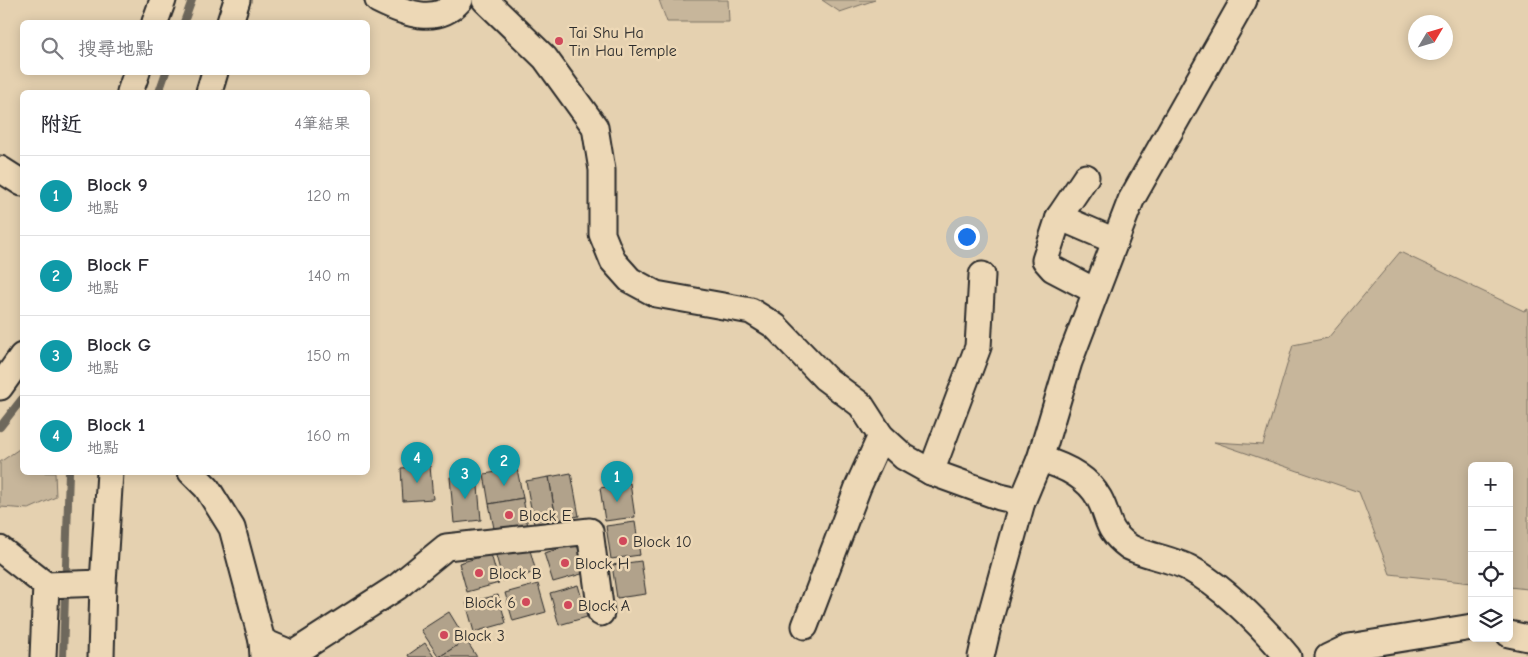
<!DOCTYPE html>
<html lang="zh-TW">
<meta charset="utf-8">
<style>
:root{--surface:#fff;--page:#f7f7f7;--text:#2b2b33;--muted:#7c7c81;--line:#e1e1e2;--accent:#b45309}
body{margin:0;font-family:"Comic Neue","LXGW WenKai TC",sans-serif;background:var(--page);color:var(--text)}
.controls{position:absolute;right:15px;bottom:15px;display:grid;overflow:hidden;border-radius:8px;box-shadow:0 2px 12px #0003}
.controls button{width:45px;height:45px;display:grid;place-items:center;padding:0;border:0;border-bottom:1px solid var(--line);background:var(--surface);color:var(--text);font:25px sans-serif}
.compass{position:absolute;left:1408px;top:15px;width:45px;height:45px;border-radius:50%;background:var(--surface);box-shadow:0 2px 12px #0003;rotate:52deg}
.you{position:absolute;left:966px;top:236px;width:18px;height:18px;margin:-12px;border:4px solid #fff;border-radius:50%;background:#1a73e8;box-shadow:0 0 0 8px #1a73e833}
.badge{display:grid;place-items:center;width:32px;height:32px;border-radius:50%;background:var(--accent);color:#fff;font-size:16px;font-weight:700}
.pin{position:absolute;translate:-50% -41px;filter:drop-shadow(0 1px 2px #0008)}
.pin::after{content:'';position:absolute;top:26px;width:18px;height:15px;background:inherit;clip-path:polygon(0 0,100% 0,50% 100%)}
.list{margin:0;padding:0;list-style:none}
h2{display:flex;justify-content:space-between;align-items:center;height:65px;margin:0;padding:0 20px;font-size:21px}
h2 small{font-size:16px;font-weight:400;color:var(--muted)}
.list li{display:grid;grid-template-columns:32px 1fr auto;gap:15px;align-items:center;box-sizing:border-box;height:80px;padding:0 20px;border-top:1px solid var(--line)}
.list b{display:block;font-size:19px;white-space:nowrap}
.list p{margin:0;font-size:16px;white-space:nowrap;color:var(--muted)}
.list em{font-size:16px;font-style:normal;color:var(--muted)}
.icon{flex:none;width:28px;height:28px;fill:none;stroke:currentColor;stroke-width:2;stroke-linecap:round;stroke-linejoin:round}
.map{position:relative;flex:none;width:1528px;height:657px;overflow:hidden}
.search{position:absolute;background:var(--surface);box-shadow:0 2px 12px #0003;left:20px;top:20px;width:350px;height:55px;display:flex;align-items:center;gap:12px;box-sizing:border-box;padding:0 18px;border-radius:8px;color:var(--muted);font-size:19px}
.panel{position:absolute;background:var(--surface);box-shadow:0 2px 12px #0003;left:20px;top:90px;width:350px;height:385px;border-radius:8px}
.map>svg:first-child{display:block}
.green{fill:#c7b69b;stroke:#797063}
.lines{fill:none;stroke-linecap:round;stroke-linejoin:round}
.stream{stroke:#6e675b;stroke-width:8}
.building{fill:#b1a28b;stroke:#2b2b2b}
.minor-casing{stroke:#2b2b2b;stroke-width:29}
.minor{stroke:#edd8b6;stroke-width:25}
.poi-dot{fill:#d1495b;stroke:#edd8b6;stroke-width:2}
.labels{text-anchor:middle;stroke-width:5;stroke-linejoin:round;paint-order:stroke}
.poi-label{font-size:16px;fill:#2b2b2b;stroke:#edd8b6;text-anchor:start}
</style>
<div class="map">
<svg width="1528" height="657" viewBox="0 0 1528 657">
<rect width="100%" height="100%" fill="#e5d1b0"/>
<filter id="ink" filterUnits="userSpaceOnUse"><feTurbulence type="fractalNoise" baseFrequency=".02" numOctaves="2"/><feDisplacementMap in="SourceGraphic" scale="10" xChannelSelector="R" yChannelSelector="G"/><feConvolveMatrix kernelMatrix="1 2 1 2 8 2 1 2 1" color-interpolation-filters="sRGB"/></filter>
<g filter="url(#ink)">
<g class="green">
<path d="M659 0H728L729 22H667Z"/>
<path d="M822 0H875L840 12Z"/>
<path d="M1400 252 1524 311 1528 309V589L1509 587V466H1472V583L1390 574 1359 492 1214 442 1263 445 1293 345 1328 338Z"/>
<path d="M22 447V472L55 473 56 497 29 509 0 507V462Z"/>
</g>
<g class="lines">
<g class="stream">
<path d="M184 22 192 0"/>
<path d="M159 92 166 72"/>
<path d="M0 427 22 399"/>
<path d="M63 657 69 472"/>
</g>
</g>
<g class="building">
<path d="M430 466 433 499 403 501 401 468Z"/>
<path d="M517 469 523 498 489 504 484 474Z"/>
<path d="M571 473 579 516 556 520 549 477Z"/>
<path d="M477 475 481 520 454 523 450 477Z"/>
<path d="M549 477 556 520 534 524 526 481Z"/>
<path d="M630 483 635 517 605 521 600 488Z"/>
<path d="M523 498 528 527 495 533 489 504Z"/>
<path d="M635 522 640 555 611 559 606 526Z"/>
<path d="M528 543 536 572 503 581 495 552Z"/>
<path d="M577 544 585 573 553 582 544 553Z"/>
<path d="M491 554 499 583 467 592 459 563Z"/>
<path d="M641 561 646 594 617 598 612 565Z"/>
<path d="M538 584 546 612 513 621 505 593Z"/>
<path d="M578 585 587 617 559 625 550 593Z"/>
<path d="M498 595 506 623 474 632 466 603Z"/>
<path d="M449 612 466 640 439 657 421 630Z"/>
<path d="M466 640 477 657H439Z"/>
<path d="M425 643 434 657H409L408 655Z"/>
</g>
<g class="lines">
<defs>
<g id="minor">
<path d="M378 0C406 14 437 26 460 0"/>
<path d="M485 0 545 58 595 127 602 170V234L613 261 630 280 656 294 751 311 775 326 825 378 861 405 881 436 904 457 931 472 1000 497 1022 502"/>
<path d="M155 22 163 0"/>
<path d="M230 22 237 0"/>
<path d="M130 92 137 72"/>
<path d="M209 92 215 72"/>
<path d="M0 169 22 183"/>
<path d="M1086 177 1059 217 1045 260 1053 269 1095 291"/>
<path d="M1059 217 1115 241"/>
<path d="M0 387 22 356"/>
<path d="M1040 459C1062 465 1087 476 1099 498 1110 518 1105 529 1128 546 1139 554 1173 559 1189 568 1225 588 1261 625 1288 657"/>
<path d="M191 472 207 488 232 528 262 641 263 657"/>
<path d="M931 472 978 347 982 275"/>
<path d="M0 549 46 585 103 583"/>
<path d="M805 626 858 487 881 436"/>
<path d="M1509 634 1528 638"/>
<path d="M262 641 293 654 397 587 446 547 590 531 601 613"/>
<path d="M43 657 46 585"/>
<path d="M101 657 103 583 110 472"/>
<path d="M981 657 990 618 1022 502 1040 459 1069 362 1131 200 1244 0"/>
<path d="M1328 657 1349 647 1472 627"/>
</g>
</defs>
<use href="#minor" class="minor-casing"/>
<use href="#minor" class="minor"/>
</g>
</g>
<g class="poi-dot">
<circle cx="559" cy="41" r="5"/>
<circle cx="509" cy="515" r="5"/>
<circle cx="623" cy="541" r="5"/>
<circle cx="565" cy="563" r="5"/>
<circle cx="479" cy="573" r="5"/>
<circle cx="526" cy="602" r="5"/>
<circle cx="568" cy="605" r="5"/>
<circle cx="444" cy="635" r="5"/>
</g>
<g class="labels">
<g class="poi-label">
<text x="569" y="38">Tai Shu Ha<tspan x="569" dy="18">Tin Hau Temple</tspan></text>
<text x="519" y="521">Block E</text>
<text x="633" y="547">Block 10</text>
<text x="575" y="569">Block H</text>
<text x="489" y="579">Block B</text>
<text x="516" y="608" text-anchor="end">Block 6</text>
<text x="578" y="611">Block A</text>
<text x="454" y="641">Block 3</text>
</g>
</g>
</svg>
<div class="controls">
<button>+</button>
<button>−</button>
<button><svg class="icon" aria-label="locate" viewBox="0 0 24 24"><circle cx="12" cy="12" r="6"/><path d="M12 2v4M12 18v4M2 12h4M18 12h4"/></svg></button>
<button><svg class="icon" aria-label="layers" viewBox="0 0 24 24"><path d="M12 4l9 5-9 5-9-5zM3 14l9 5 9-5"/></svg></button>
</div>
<svg class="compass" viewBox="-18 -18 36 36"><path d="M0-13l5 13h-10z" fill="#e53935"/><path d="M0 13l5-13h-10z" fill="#7c7c81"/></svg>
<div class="you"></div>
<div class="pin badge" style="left:617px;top:502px;background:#0f9aa8">1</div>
<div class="pin badge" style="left:504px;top:486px;background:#0f9aa8">2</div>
<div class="pin badge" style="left:465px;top:499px;background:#0f9aa8">3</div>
<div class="pin badge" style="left:417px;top:483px;background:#0f9aa8">4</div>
<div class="search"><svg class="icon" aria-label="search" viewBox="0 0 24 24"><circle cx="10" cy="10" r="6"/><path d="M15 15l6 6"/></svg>搜尋地點</div>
<section class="panel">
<h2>附近<small>4筆結果</small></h2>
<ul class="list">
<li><span class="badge" style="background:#0f9aa8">1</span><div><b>Block 9</b><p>地點</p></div><em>120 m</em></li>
<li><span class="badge" style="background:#0f9aa8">2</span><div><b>Block F</b><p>地點</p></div><em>140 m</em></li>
<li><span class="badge" style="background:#0f9aa8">3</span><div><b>Block G</b><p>地點</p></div><em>150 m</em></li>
<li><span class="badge" style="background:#0f9aa8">4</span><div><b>Block 1</b><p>地點</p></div><em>160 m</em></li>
</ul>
</section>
</div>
